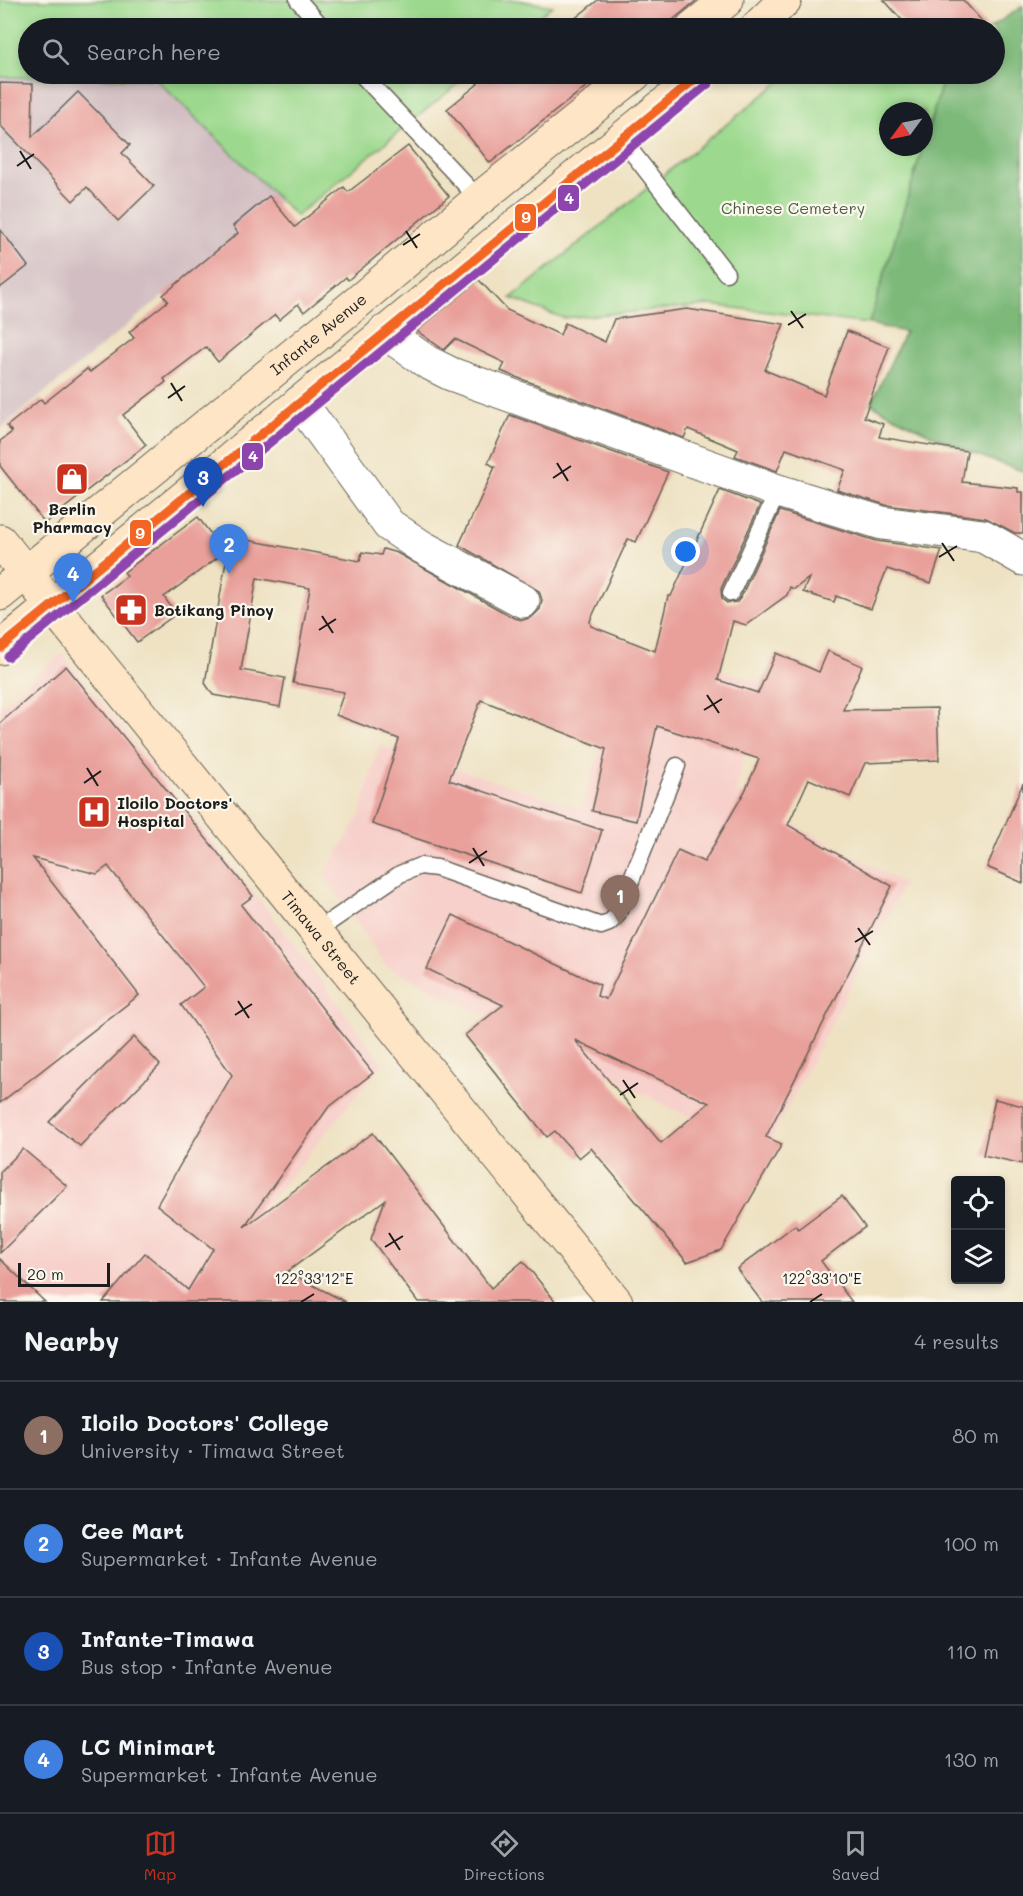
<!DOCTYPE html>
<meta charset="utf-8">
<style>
:root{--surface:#171b24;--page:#242831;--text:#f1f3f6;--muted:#9ea1a6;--line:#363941;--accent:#c8321e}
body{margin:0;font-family:Mali,sans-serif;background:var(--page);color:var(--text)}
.controls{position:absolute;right:18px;bottom:18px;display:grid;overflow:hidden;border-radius:6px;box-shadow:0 3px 9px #0003}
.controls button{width:54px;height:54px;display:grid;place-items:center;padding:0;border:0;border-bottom:2px solid var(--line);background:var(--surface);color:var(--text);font:30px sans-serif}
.compass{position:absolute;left:879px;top:102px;width:54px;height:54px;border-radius:50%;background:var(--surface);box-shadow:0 3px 9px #0003;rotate:237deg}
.scale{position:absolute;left:18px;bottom:15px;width:92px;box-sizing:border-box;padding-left:6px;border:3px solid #1c1c1c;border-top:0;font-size:16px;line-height:21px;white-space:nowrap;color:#1c1c1c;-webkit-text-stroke:4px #fbf7ec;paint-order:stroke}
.you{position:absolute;left:686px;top:552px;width:21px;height:21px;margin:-15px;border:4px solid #fff;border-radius:50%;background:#1a73e8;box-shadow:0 0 0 9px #1a73e833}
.badge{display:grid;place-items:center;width:39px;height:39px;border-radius:50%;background:var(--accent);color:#fff;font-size:20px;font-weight:700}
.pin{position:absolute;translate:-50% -50px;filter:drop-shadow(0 2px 3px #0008)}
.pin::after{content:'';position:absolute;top:32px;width:21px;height:18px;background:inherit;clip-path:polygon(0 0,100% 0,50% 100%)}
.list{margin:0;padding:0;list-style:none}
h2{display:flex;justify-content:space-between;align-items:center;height:78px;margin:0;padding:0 24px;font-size:26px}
h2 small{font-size:20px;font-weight:400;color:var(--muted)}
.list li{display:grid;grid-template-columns:39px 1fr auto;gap:18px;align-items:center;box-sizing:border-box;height:108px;padding:0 24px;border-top:2px solid var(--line)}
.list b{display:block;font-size:22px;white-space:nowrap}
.list p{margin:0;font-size:20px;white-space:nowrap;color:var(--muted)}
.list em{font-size:20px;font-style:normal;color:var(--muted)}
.icon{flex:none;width:33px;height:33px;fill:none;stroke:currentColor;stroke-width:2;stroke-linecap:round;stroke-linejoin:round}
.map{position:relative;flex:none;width:1023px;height:1302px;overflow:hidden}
.search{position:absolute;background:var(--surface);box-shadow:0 3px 9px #0003;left:18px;right:18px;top:18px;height:66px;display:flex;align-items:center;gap:15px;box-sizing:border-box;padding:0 21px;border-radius:33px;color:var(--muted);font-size:22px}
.sheet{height:510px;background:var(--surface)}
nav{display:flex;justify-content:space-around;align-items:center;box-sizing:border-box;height:84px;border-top:2px solid var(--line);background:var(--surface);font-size:16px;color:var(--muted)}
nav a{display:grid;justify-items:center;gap:3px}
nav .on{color:var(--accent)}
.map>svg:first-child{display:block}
.built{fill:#f7d0cb}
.industrial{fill:#d2bec2}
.green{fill:#9cd98e;stroke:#5c7a55;stroke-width:1.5}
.forest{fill:#7db979;stroke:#4c6a4a;stroke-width:1.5}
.building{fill:#e9a09b;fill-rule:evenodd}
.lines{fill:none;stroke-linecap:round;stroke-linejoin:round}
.lane-casing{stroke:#666156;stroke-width:19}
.street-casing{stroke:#666156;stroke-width:35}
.secondary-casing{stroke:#666156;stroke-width:35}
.lane{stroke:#fff;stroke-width:16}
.street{stroke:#fff;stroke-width:33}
.secondary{stroke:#fde5c5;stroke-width:33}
.bus-1-casing{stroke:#fbf7ec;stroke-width:14}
.bus-2-casing{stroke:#fbf7ec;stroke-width:14}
.bus-1{stroke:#f26522;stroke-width:9}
.bus-2{stroke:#8e44ad;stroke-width:9}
.ticks{fill:none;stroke:#1c1c1c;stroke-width:2}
.labels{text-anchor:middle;stroke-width:4.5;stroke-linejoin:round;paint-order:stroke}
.park-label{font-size:16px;fill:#495e44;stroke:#fbf7ec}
.street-label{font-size:16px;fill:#1c1c1c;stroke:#fbf7ec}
.poi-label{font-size:16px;font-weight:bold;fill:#1c1c1c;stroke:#fbf7ec;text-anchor:start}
.ticks-label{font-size:15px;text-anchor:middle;fill:#1c1c1c;stroke:#fbf7ec;stroke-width:4.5;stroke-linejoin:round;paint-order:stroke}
.line-badge{stroke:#fbf7ec;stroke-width:2}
.badge-label{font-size:16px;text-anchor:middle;font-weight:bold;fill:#fff}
</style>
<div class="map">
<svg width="1023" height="1302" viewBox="0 0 1023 1302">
<rect width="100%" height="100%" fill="#fbf7ec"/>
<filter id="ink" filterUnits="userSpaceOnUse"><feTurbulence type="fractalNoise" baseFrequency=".0167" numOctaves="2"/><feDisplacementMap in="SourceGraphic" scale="12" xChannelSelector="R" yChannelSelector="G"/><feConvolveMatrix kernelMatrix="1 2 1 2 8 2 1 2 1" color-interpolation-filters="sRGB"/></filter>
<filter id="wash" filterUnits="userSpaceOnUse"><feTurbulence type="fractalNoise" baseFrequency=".008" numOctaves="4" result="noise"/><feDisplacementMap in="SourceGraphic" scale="24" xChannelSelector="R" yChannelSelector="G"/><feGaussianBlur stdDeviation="1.35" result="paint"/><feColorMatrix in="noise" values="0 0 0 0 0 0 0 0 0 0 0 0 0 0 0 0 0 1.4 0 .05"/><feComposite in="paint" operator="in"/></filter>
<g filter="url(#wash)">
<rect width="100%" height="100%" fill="#eee2c3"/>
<g class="built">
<path d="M632 646 761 682 736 792 904 884 763 1154 386 966 324 875 359 817 379 745 582 808Z"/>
<path d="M62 653 273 917 383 1063 244 1233 267 1302H0V707Z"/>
</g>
<path class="industrial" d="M0 77 156 79 281 200 0 429Z"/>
<g class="green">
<path d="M0 0H517L552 6 525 28H28V74H470L296 216 156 79 0 77Z"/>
<path d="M789 74H945L924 142V111H888V147H923L869 324 710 305 563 318 511 298Z"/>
</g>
<path class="forest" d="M1023 6V471C970 455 920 430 871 404L905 332 869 324 945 74H994V28H990Z"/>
<g id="blocks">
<g class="building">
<path d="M598 0H697L663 28H563Z"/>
<path d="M884 0H963L988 28H909Z"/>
<path d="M470 74H602L490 163 447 109 478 84Z"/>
<path d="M0 83 33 84 32 137 78 92 130 145 122 153 154 186 118 221 87 187 73 201 0 125Z"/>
<path d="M408 146 449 196 348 280 346 277 304 312 298 304 279 320 275 315 218 362 206 347 164 379 166 382 123 415 146 445 45 523 0 466V441L12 432 7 426 41 399 44 403 87 369 90 372 134 338 129 332 168 301 163 295 238 233 233 226 269 196 295 227 344 187 348 192Z"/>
<path d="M0 229 28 266 0 288Z"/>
<path d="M479 280 507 310 560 335 565 323 605 342 614 319 687 309 784 324 765 370 824 395 847 331 889 347 864 417 883 424 879 437 967 451 962 482 1018 488V492H1023V533H1015L986 518 886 505 837 490 845 470 786 449 777 471 735 456 738 450 688 429 684 438 513 376 501 371 505 363 455 339 444 350 417 331Z"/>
<path d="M510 415 668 472 636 542 628 539 590 621 591 626 655 651 668 596H671L720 490 760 505 721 589 722 599 727 603 737 602 741 597 780 511 877 541 942 550 931 583 887 569 871 609 836 596 834 602 803 592 809 578 794 589 790 587 787 595 746 625 733 621 718 680 758 693 776 653 819 672 828 651 862 666 843 710 937 708 939 760 865 763 850 797 809 779 788 825 892 886 766 1137 782 1144 721 1250 687 1262 591 1148 579 1158 555 1131 547 1137 465 1035 503 1005 427 969 453 915 600 985 597 996 606 999 678 850 704 862 745 791 759 759 657 726 636 821 592 811 606 749 481 700 449 780 602 830 582 893 372 824 399 739 336 715 344 692 293 683 310 588 257 578 241 670 285 678 280 707 213 695 205 683 228 550 164 597 176 614 137 642 101 595 127 576 124 572 198 517 210 533 360 561 362 552 381 555 383 549 397 553 514 618 523 620 532 617 540 609 542 600 539 591 459 545 495 467 488 463ZM575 1040 709 1103 661 1143Z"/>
<path d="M66 666 253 896 241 905 373 1073 328 1108 244 1227 373 1133 491 1288 523 1261 556 1302H418L371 1239 385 1200 287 1272 346 1302H103L145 1253 188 1290 213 1249 157 1205 232 1075 181 1005 204 987 108 866 97 874 33 858 139 995 0 1103V723Z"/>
<path d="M1023 783V883L987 867Z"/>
<path d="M134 1037 160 1065 80 1146 49 1122Z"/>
<path d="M995 1099 1023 1106V1164L983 1155Z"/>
<path d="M23 1149 67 1186 0 1253V1172Z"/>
<path d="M842 1196 865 1227 821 1261 852 1302H762L737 1269 795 1225 798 1229Z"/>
<path d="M0 1259 45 1302H0Z"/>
</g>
</g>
</g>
<g filter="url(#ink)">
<use href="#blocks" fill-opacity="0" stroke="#666156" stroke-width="1.5"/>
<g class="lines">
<defs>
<g id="lane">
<path d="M298 0 323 28"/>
<path d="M361 74 479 199"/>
<path d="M621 138 726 273"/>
<path d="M731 593 778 491"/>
<path d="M315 932 400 874 420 866 437 868 601 926 609 923 617 915 677 766"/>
</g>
<g id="street">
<path d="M384 332 427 362 451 374 778 491 882 523 983 536 1023 559"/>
<path d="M300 402 389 525 422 547 523 601"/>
</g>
<g id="secondary">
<path d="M692 28 727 0"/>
<path d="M756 28 785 0"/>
<path id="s1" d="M0 541 616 1302"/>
<path id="s2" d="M0 594 359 301 479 199 635 74"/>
<path d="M0 648 701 74"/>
</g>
</defs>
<use href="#lane" class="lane-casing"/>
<use href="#street" class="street-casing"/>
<use href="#secondary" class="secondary-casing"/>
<use href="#lane" class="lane"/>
<use href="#street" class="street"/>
<use href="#secondary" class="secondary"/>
<defs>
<path id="bus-1" d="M0 648 701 74"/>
<path id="bus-2" d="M8 657 709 83"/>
</defs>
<use href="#bus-1" class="bus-1-casing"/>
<use href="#bus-2" class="bus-2-casing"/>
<use href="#bus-1" class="bus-1"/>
<use href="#bus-2" class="bus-2"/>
</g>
</g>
<path class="ticks" d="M20 151 31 169M17 166 34 154M406 231 417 248M403 245 420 234M791 311 803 328M788 325 806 314M171 383 182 401M168 398 185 386M557 463 568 481M553 478 571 466M942 543 954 561M939 557 957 546M322 616 333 633M319 630 336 619M707 695 719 713M704 710 722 699M87 768 98 786M84 783 101 771M473 848 484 866M469 863 487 851M858 928 870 945M855 942 873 931M238 1001 249 1018M235 1015 252 1004M623 1080 635 1098M620 1095 638 1083M389 1233 400 1250M385 1247 403 1236M301 1302 314 1294M810 1302 822 1294"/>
<defs>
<symbol id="shop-square" viewBox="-11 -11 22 22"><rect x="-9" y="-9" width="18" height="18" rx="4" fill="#c8321e" stroke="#fbf7ec"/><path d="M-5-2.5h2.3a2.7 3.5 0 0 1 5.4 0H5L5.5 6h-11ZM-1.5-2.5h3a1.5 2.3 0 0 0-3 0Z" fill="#fff"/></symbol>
<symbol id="pharmacy-square" viewBox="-11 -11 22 22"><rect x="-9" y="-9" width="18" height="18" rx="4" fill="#c8321e" stroke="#fbf7ec"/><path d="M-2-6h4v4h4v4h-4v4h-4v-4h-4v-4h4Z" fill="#fff"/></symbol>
<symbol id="hospital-square" viewBox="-11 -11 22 22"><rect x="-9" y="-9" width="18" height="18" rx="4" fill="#c8321e" stroke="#fbf7ec"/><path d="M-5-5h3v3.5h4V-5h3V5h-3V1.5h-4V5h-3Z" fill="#fff"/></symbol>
</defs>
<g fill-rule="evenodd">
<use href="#shop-square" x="53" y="460" width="38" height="38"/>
<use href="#pharmacy-square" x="112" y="591" width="38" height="38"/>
<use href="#hospital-square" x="75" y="793" width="38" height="38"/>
</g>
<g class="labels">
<g class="park-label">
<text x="793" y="214">Chinese Cemetery</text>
</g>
<g class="street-label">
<text dy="6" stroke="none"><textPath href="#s2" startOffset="411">Infante Avenue</textPath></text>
<text dy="6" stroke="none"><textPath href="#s1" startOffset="510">Timawa Street</textPath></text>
</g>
<g class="poi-label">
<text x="72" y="515" text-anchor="middle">Berlin<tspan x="72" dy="18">Pharmacy</tspan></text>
<text x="154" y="616">Botikang Pinoy</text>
<text x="117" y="809">Iloilo Doctors'<tspan x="117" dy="18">Hospital</tspan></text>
</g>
</g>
<g class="ticks-label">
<text x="314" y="1284">122°33'12"E</text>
<text x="822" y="1284">122°33'10"E</text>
</g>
<g class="line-badge">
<rect x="557" y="184" width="23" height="28" rx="6" fill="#8e44ad"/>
<rect x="514" y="203" width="23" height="29" rx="6" fill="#f26522"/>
<rect x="241" y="442" width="23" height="29" rx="6" fill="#8e44ad"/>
<rect x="129" y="519" width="23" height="28" rx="6" fill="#f26522"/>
</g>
<g class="badge-label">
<text x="569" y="204">4</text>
<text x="526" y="223">9</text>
<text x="253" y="462">4</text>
<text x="140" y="539">9</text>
</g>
</svg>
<div class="controls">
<button><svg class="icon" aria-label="locate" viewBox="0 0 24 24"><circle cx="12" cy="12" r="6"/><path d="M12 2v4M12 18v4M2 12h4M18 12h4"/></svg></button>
<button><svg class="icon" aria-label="layers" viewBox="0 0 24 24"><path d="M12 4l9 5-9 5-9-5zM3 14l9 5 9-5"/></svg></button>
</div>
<svg class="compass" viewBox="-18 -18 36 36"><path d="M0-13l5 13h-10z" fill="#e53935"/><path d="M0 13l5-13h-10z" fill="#9ea1a6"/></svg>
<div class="scale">20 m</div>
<div class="you"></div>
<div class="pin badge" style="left:620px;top:925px;background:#8d6e63">1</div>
<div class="pin badge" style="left:229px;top:574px;background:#3f7fe0">2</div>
<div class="pin badge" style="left:203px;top:507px;background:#1a4fb4">3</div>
<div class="pin badge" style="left:73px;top:603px;background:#3f7fe0">4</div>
<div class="search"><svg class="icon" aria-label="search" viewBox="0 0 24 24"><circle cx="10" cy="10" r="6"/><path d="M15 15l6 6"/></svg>Search here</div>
</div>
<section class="sheet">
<h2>Nearby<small>4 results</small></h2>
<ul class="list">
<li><span class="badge" style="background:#8d6e63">1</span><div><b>Iloilo Doctors' College</b><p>University · Timawa Street</p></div><em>80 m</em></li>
<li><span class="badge" style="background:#3f7fe0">2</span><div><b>Cee Mart</b><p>Supermarket · Infante Avenue</p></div><em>100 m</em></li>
<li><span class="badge" style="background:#1a4fb4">3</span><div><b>Infante-Timawa</b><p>Bus stop · Infante Avenue</p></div><em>110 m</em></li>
<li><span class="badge" style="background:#3f7fe0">4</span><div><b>LC Minimart</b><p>Supermarket · Infante Avenue</p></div><em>130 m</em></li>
</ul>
</section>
<nav>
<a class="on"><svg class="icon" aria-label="map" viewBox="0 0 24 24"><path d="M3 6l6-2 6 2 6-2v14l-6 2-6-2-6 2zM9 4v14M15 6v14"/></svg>Map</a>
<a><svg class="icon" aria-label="directions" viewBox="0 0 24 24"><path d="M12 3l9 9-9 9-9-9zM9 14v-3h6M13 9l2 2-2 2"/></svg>Directions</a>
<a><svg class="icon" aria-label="saved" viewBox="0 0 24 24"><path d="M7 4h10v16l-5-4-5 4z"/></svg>Saved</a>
</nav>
